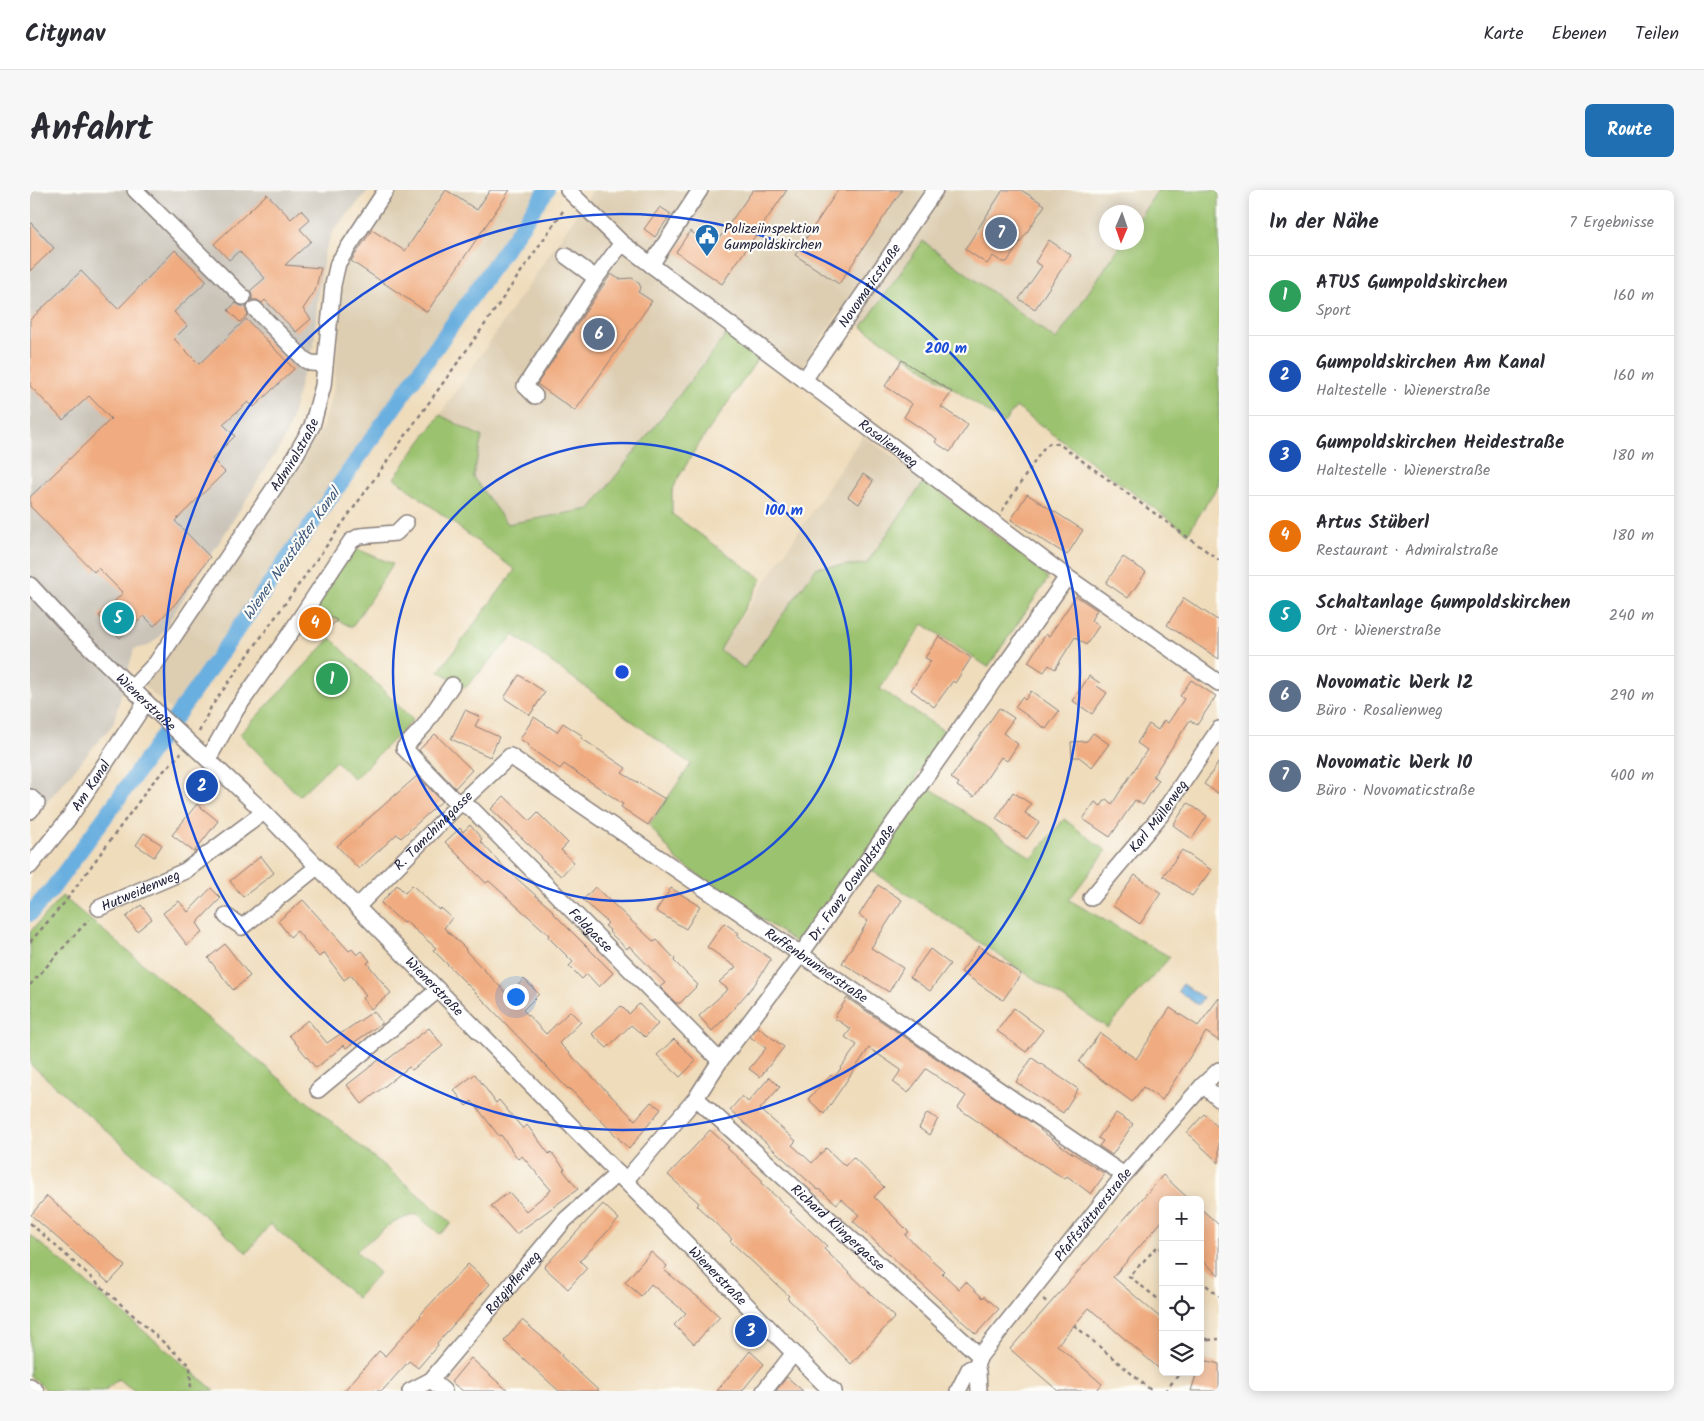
<!DOCTYPE html>
<html lang="de">
<meta charset="utf-8">
<style>
:root{--surface:#fff;--page:#f7f7f7;--text:#2b2b33;--muted:#7c7c81;--line:#e1e1e2;--accent:#1f6fb2}
body{margin:0;font-family:Kalam,sans-serif;background:var(--page);color:var(--text)}
.controls{position:absolute;right:15px;bottom:15px;display:grid;overflow:hidden;border-radius:8px;box-shadow:0 2px 12px #0003}
.controls button{width:45px;height:45px;display:grid;place-items:center;padding:0;border:0;border-bottom:1px solid var(--line);background:var(--surface);color:var(--text);font:25px sans-serif}
.compass{position:absolute;left:1069px;top:15px;width:45px;height:45px;border-radius:50%;background:var(--surface);box-shadow:0 2px 12px #0003;rotate:182deg}
.you{position:absolute;left:485px;top:806px;width:18px;height:18px;margin:-12px;border:4px solid #fff;border-radius:50%;background:#1a73e8;box-shadow:0 0 0 8px #1a73e833}
.badge{display:grid;place-items:center;width:32px;height:32px;border-radius:50%;background:var(--accent);color:#fff;font-size:16px;font-weight:700}
.pin{position:absolute;translate:-50% -50%;border:2px solid #fff;box-shadow:0 1px 5px #0006}
.list{margin:0;padding:0;list-style:none}
h2{display:flex;justify-content:space-between;align-items:center;height:65px;margin:0;padding:0 20px;font-size:21px}
h2 small{font-size:16px;font-weight:400;color:var(--muted)}
.list li{display:grid;grid-template-columns:32px 1fr auto;gap:15px;align-items:center;box-sizing:border-box;height:80px;padding:0 20px;border-top:1px solid var(--line)}
.list b{display:block;font-size:19px;white-space:nowrap}
.list p{margin:0;font-size:16px;white-space:nowrap;color:var(--muted)}
.list em{font-size:16px;font-style:normal;color:var(--muted)}
.icon{flex:none;width:28px;height:28px;fill:none;stroke:currentColor;stroke-width:2;stroke-linecap:round;stroke-linejoin:round}
.map{position:relative;flex:none;width:1189px;height:1201px;overflow:hidden;border-radius:8px}
header{display:flex;align-items:center;gap:30px;box-sizing:border-box;height:70px;padding:0 25px;background:var(--surface);border-bottom:1px solid var(--line)}
header strong{font-size:24px}
nav{display:flex;gap:28px;margin-inline-start:auto;font-size:18px}
.intro{display:flex;align-items:center;justify-content:space-between;box-sizing:border-box;height:120px;padding:0 30px}
h1{margin:0;font-size:35px}
.button{padding:12px 22px;border-radius:8px;background:var(--accent);color:#fff;font-size:18px;font-weight:700}
main{display:flex;gap:30px;padding:0 30px}
aside{flex:1;background:var(--surface);border-radius:8px;box-shadow:0 2px 12px #0003}
.map>svg:first-child{display:block}
.built{fill:#ddceb2}
.industrial{fill:#c9c3b8}
.green{fill:#9bc26e;stroke:#5e7254}
.water{fill:#69afdf;stroke:#46688d}
.lines{fill:none;stroke-linecap:round;stroke-linejoin:round}
.canal{stroke:#69afdf;stroke-width:16}
.building{fill:#f0ac80}
.minor-casing{stroke:#887f7b;stroke-width:18}
.path{stroke:#887f7b;stroke-width:2.5;stroke-dasharray:4 4;stroke-linecap:butt}
.minor{stroke:#fff;stroke-width:15}
.ring{fill:none;stroke:#1d4ed8;stroke-width:2.5}
.labels{text-anchor:middle;stroke-width:4.5;stroke-linejoin:round;paint-order:stroke}
.poi-label{font-size:14px;fill:#22223b;stroke:#fdfcf7;text-anchor:start}
.street-label{font-size:14px;fill:#22223b;stroke:#fdfcf7}
.water-label{font-size:15px;font-style:italic;fill:#3e5a7d;stroke:#fdfcf7}
.centre{fill:#1d4ed8;stroke:#fdfcf7;stroke-width:2.5}
.ring-label{font-size:15px;text-anchor:middle;font-weight:bold;fill:#1d4ed8;stroke:#fdfcf7;stroke-width:4.5;stroke-linejoin:round;paint-order:stroke}
</style>
<header>
<strong>Citynav</strong>
<nav><a>Karte</a><a>Ebenen</a><a>Teilen</a></nav>
</header>
<div class="intro"><h1>Anfahrt</h1><a class="button">Route</a></div>
<main>
<div class="map">
<svg width="1189" height="1201" viewBox="0 0 1189 1201">
<rect width="100%" height="100%" fill="#fdfcf7"/>
<filter id="ink" filterUnits="userSpaceOnUse"><feTurbulence type="fractalNoise" baseFrequency=".02" numOctaves="2"/><feDisplacementMap in="SourceGraphic" scale="10" xChannelSelector="R" yChannelSelector="G"/><feConvolveMatrix kernelMatrix="1 2 1 2 8 2 1 2 1" color-interpolation-filters="sRGB"/></filter>
<filter id="wash" filterUnits="userSpaceOnUse"><feTurbulence type="fractalNoise" baseFrequency=".0096" numOctaves="4" result="noise"/><feDisplacementMap in="SourceGraphic" scale="20" xChannelSelector="R" yChannelSelector="G"/><feGaussianBlur stdDeviation="1.12" result="paint"/><feColorMatrix in="noise" values="0 0 0 0 0 0 0 0 0 0 0 0 0 0 0 0 0 1.4 0 .05"/><feComposite in="paint" operator="in"/></filter>
<g filter="url(#wash)">
<rect width="100%" height="100%" fill="#efdcbb"/>
<g class="built">
<path d="M367 0H507L147 525 114 496 293 238 304 198 314 75Z"/>
<path d="M563 0H1128L1107 31 1106 22H1076V52L1092 53 1026 150 893 51 832 137 809 122 762 191 730 166 697 144 561 319 477 334 443 287 451 247 410 225Z"/>
<path d="M833 245 895 290 836 374 787 377 714 478 690 460Z"/>
</g>
<path class="industrial" d="M0 0H339L304 40 295 61 288 103 284 155 271 189 261 231 254 250 129 447 118 456 104 459 83 534 0 632Z"/>
<g class="green">
<path d="M1128 0H1189V294L1158 343 986 217 974 233 832 137 893 51 1026 150 1092 53 1106 52 1107 31Z"/>
<path d="M697 144 730 166 665 260 647 290 642 302V324L732 389 690 460 714 478 787 377 836 374 895 290 1010 380 1018 389 958 477 893 434 850 499 916 542 885 588 1002 668 1034 629 1076 661 1039 710 1140 767 1078 838 832 674 771 756 648 671 619 635 661 574 484 445 435 498 409 481 485 380 364 288 410 225 452 247 443 287 477 334 560 319Z"/>
<path d="M322 357 363 374 322 437 281 418Z"/>
<path d="M301 448 383 530 324 589 306 571 269 606 210 544Z"/>
<path d="M32 706 422 1033 410 1044 385 1024 362 1033 326 1061 349 1083 327 1108 240 1034 217 1063 0 874V742Z"/>
<path d="M0 1045 185 1201H105L88 1189 74 1201H18L0 1186Z"/>
</g>
<path class="water" d="M1153 794 1173 808 1168 815 1148 801Z"/>
<g class="lines">
<path class="canal" d="M0 724 22 699 86 612 517 0"/>
</g>
<g id="blocks">
<g class="building">
<path d="M416 0 447 20 460 0H480L397 122 321 71 342 40 375 61Z"/>
<path d="M723 0H757L692 94 646 62 660 41 683 57Z"/>
<path d="M808 0H872L809 94 765 65Z"/>
<path d="M973 0H991L1015 15 977 72H972L963 66 957 74 935 59Z"/>
<path d="M237 4 261 29 271 20 280 30 270 39 281 51 255 75 291 78 285 101 273 119 281 129 266 142 235 110 232 113 227 110H222V105L220 101 235 88 209 61 199 70 184 54Z"/>
<path d="M630 17 641 24 625 47 614 39Z"/>
<path d="M0 32 24 58 0 81Z"/>
<path d="M1019 50 1041 65 1005 119 989 109 1012 76 1005 72Z"/>
<path d="M145 60 177 91 144 122 157 136 144 149 169 174 216 129 264 179 224 217 218 212 193 234 205 246 182 269 195 282 145 331 180 367 146 413 124 436 114 426 90 448 69 426 93 403 68 378 64 382 0 316V307L81 229 59 206 33 230 0 196V130L51 81 88 119Z"/>
<path d="M581 84 589 89 602 88 608 92 611 97 608 102 622 111 545 221 507 194Z"/>
<path d="M206 113 211 116H216V121L218 125 210 132 198 120Z"/>
<path d="M872 170 922 202 911 217 938 235 920 262 905 252 907 249 874 227 882 214 855 196Z"/>
<path d="M833 284 843 291 829 314 818 307Z"/>
<path d="M997 304 1053 340 1037 365 981 330Z"/>
<path d="M1093 367 1116 382 1098 408 1076 393Z"/>
<path d="M1046 406 1067 420 1061 430 1069 436 1056 455 1045 447 1025 479 1019 475 1014 482 998 472 1016 444 1019 446Z"/>
<path d="M1154 408 1189 431V469L1137 435Z"/>
<path d="M287 420 307 430 294 444 276 436Z"/>
<path d="M909 446 941 468 925 493 923 491 904 517 881 500 901 471 895 468Z"/>
<path d="M489 485 515 502 500 525 474 508Z"/>
<path d="M1059 486 1070 493 1067 496 1077 503 1062 524 1043 511Z"/>
<path d="M1161 490 1186 506 1167 535 1160 530 1123 586 1129 590 1113 615 1105 610 1080 647 1053 629 1065 612 1071 616 1076 609 1082 614 1117 560 1107 553 1119 534 1128 540 1134 530 1138 533 1154 509 1150 506Z"/>
<path d="M1001 501 1029 521 1016 539 985 517 992 507 995 510Z"/>
<path d="M969 518 984 528 973 543 988 554 977 571 971 567 944 607 927 596 929 593 921 588Z"/>
<path d="M435 520 450 527 445 536 469 547 460 567 421 549Z"/>
<path d="M504 527 527 542 533 533 553 546 551 548 596 578 592 583 635 609 618 635 591 617 593 614 534 574 530 579 498 557 499 555 490 549Z"/>
<path d="M1063 543 1079 554 1062 577 1049 567H1042L1041 552 1057 551Z"/>
<path d="M405 544 442 580 425 598 389 560Z"/>
<path d="M1189 572V604L1174 594Z"/>
<path d="M387 586 412 611 371 648 367 644 329 679 307 656Z"/>
<path d="M983 602 1001 614 995 623 1009 632 997 649 966 629Z"/>
<path d="M474 606 500 631 508 623 538 653 531 660 544 672 531 686 510 668 512 667 461 619Z"/>
<path d="M1158 613 1177 626 1162 649 1143 635Z"/>
<path d="M167 614 188 631 164 662 142 645Z"/>
<path d="M440 635 452 649 450 651 473 676 523 721 522 722 583 783 569 797 557 784 552 789 539 776 543 772 518 747 519 745 459 691 456 693 415 652 430 638 433 642Z"/>
<path d="M114 643 132 655 124 667 106 655Z"/>
<path d="M1152 660 1181 680 1162 706 1133 686Z"/>
<path d="M231 666 244 683 213 707 200 691Z"/>
<path d="M1105 685 1131 703 1110 734 1083 716Z"/>
<path d="M367 695 375 703 382 695 409 720 411 718 422 728 414 738 436 759 435 760 478 805 494 789 509 804 493 820 516 844 540 821 551 832 529 853 605 930 621 912 631 919 599 959 539 898 538 899 455 812 403 760 406 758 375 731 373 733 351 713Z"/>
<path d="M848 695 872 710 841 758 873 778 859 802 812 773 838 731 829 725Z"/>
<path d="M565 697 624 752 627 750 645 769 644 771 668 795 650 813H646L630 797 635 793 599 756 597 759 579 742 580 740 575 736 578 733 553 710Z"/>
<path d="M181 698 191 708 167 733 173 742 157 755 133 723 149 711 158 722Z"/>
<path d="M641 698 670 716 656 739 626 721Z"/>
<path d="M273 710 319 761 322 759 327 765 332 761 340 771 337 773 361 803 341 819 332 808 336 805 321 785 314 790 294 762 289 767 267 741 260 747 248 731Z"/>
<path d="M111 715 122 729 107 741 96 727Z"/>
<path d="M694 733 709 743 707 746 741 769 725 794 697 826 682 841 669 826 698 799 689 792 706 777 677 757Z"/>
<path d="M195 754 220 786 203 800 178 768Z"/>
<path d="M949 756 991 784 973 810 931 782Z"/>
<path d="M900 759 920 774 900 801 880 787Z"/>
<path d="M817 808 1011 939 1010 940 1036 959 1075 984 1061 1004 1037 986 1035 989 1010 973V974L928 918 936 906 896 879 878 903 863 892 871 880 839 858 794 924 778 909 801 885 804 888 827 855 815 847 821 839 804 828Z"/>
<path d="M1189 808V851L1176 842 1132 910 1113 897 1102 912 1049 872 1070 843 1106 869 1140 818 1168 836Z"/>
<path d="M609 814 628 834 615 847 601 835 577 858 562 844 591 816 599 824Z"/>
<path d="M984 818 1013 840 996 862 967 841Z"/>
<path d="M344 821 352 833 316 858 314 855 286 878 259 845 278 830 297 853Z"/>
<path d="M728 837 754 857 730 887 719 879 736 858 720 847Z"/>
<path d="M399 838 413 856 382 880 379 877 332 914 317 895 350 869 353 873Z"/>
<path d="M644 849 666 871 650 887 627 865Z"/>
<path d="M1002 868 1048 899 1033 923 986 892Z"/>
<path d="M445 884 466 913 469 910 493 939 497 935 519 964 521 962 535 979 533 980 548 999 486 1044 461 1016 479 1002 496 1021 521 1000 492 966 488 969 471 945 469 946 442 911 436 916 424 900Z"/>
<path d="M740 887 750 897 730 919 766 951 762 955 782 973 796 958 815 976 823 967 854 997 844 1007 879 1042 875 1045 914 1081 912 1083 929 1099 936 1092 953 1108 954 1106 969 1119 946 1144 823 1031 829 1025 811 1009 807 1014 789 999 788 1000 700 920 712 906 718 912Z"/>
<path d="M897 923 908 929 899 945 889 938Z"/>
<path d="M1086 923 1103 934 1082 965 1069 956 1073 951 1068 948Z"/>
<path d="M1174 924 1189 938V973L1157 943Z"/>
<path d="M680 940 699 957 697 958 733 991 731 993 762 1021 760 1022 797 1056 794 1059 865 1127 821 1174 787 1139 788 1138 757 1108 759 1106 700 1051 702 1049 667 1016 669 1013 638 985Z"/>
<path d="M1133 985 1160 1010H1133V1030L1083 1087 1133 1130V1182L1059 1118 1027 1155 1072 1194 1066 1201H1028L980 1159Z"/>
<path d="M17 1006 95 1076 79 1093 1 1025Z"/>
<path d="M573 1014 589 1029 550 1071 557 1078 538 1099 514 1077Z"/>
<path d="M1170 1018 1189 1035V1085L1170 1069Z"/>
<path d="M621 1062 637 1076 634 1080 669 1108 690 1127 664 1154 644 1135 656 1123 621 1094 611 1106 595 1092Z"/>
<path d="M438 1074 460 1094 433 1124 407 1153 408 1155 388 1178 379 1171 352 1201H314L349 1161 355 1166 391 1126 390 1125Z"/>
<path d="M492 1130 532 1164 531 1166 569 1201H529L474 1151Z"/>
<path d="M720 1161 734 1174 712 1201H687Z"/>
<path d="M441 1168 453 1179 478 1201H433L421 1192Z"/>
<path d="M1170 1169 1189 1174V1201H1161L1167 1182H1170Z"/>
<path d="M757 1187 773 1201H746Z"/>
</g>
</g>
</g>
<g filter="url(#ink)">
<use href="#blocks" fill-opacity="0" stroke="#887f7b" stroke-width="1"/>
<g class="lines">
<defs>
<g id="minor">
<path d="M105 0 213 107"/>
<path id="s1" d="M538 0 592 53 1037 387 1189 493"/>
<path d="M536 66 566 88"/>
<path d="M621 75 670 0"/>
<path d="M225 119 275 170 281 173 295 174"/>
<path id="s2" d="M774 190 905 0"/>
<path d="M505 206 495 196 566 88 592 53"/>
<path id="s3" d="M0 395 41 439 116 512 234 622 795 1195 804 1201"/>
<path id="s4" d="M422 495 394 536 374 558 422 608 443 620 690 871"/>
<path id="s5" d="M102 498 126 473 261 273 282 236 293 196 303 95 308 73 356 0"/>
<path d="M178 569 206 520 259 445 321 351 330 346 366 343 376 333"/>
<path d="M0 607 7 613 0 621"/>
<path id="s6" d="M0 676 39 628 116 512"/>
<path id="s7" d="M1061 708 1131 625 1189 539"/>
<path id="s8" d="M327 717 430 613 480 566 1094 985"/>
<path id="s9" d="M69 718 155 681 234 622"/>
<path d="M196 726 212 737 287 677"/>
<path d="M1173 895 1189 909"/>
<path d="M288 900 408 800"/>
<path id="s10" d="M666 908 950 1166"/>
<path id="s11" d="M595 991 666 908 690 871 771 764 1037 387"/>
<path d="M946 1176 948 1182 949 1201"/>
<path d="M401 1190 414 1201"/>
<path d="M0 1196 6 1201"/>
<path id="s12" d="M380 1201 401 1190 535 1030 588 983"/>
<path d="M734 1201 764 1163"/>
<path id="s13" d="M928 1201 939 1179 946 1176 950 1166 1094 985 1173 895 1189 880"/>
</g>
</defs>
<use href="#minor" class="minor-casing"/>
<g class="path">
<path d="M972 321 1013 259 1020 253 1029 254 1189 370"/>
<path d="M169 542 181 517 451 140 535 18"/>
<path d="M0 752 35 712 123 592 151 563"/>
<path d="M0 795 59 729"/>
<path d="M0 1033 160 1176 161 1201"/>
<path d="M1133 1060 1128 1056 1099 1086 1133 1113"/>
<path d="M1170 1090 1189 1106"/>
<path d="M1013 1109 1019 1114"/>
<path d="M1044 1135 1122 1201"/>
<path d="M1170 1143 1178 1150 1170 1159"/>
<path d="M1178 1150 1189 1149"/>
<path d="M1135 1201 1151 1182"/>
</g>
<use href="#minor" class="minor"/>
</g>
</g>
<g class="ring">
<circle cx="592" cy="482" r="229"/>
<circle cx="592" cy="482" r="458"/>
</g>
<defs>
<symbol id="civic-pin" viewBox="-11 -11 22 30"><path d="M0 17L-7.5 6A9.5 9.5 0 1 1 7.5 6Z" fill="#1f6fb2" stroke="#fdfcf7"/><path d="M-.6-6.5H3V-4.5H.6V-3L4-1V1h2V6H-6V1h2V-1L-.6-3ZM-1.2 2.5V6h2.4V2.5Z" fill="#fff"/></symbol>
</defs>
<g fill-rule="evenodd">
<use href="#civic-pin" x="663" y="32" width="28" height="38"/>
</g>
<g class="labels">
<g class="poi-label">
<text x="694" y="43">Polizeiinspektion<tspan x="694" dy="16">Gumpoldskirchen</tspan></text>
</g>
<g class="street-label">
<text dy="5" stroke="none"><textPath href="#s2" startOffset="115">Novomaticstraße</textPath></text>
<text dy="5" stroke="none"><textPath href="#s1" startOffset="409">Rosalienweg</textPath></text>
<text dy="5" stroke="none"><textPath href="#s5" startOffset="285">Admiralstraße</textPath></text>
<text dy="5" stroke="none"><textPath href="#s3" startOffset="165">Wienerstraße</textPath></text>
<text dy="5" stroke="none"><textPath href="#s6" startOffset="101">Am Kanal</textPath></text>
<text dy="5" stroke="none"><textPath href="#s7" startOffset="106">Karl Müllerweg</textPath></text>
<text dy="5" stroke="none"><textPath href="#s8" startOffset="108">R. Tamchinagasse</textPath></text>
<text dy="5" stroke="none"><textPath href="#s11" startOffset="375">Dr. Franz Oswaldstraße</textPath></text>
<text dy="5" stroke="none"><textPath href="#s9" startOffset="45">Hutweidenweg</textPath></text>
<text dy="5" stroke="none"><textPath href="#s4" startOffset="341">Feldgasse</textPath></text>
<text dy="5" stroke="none"><textPath href="#s8" startOffset="586">Ruffenbrunnerstraße</textPath></text>
<text dy="5" stroke="none"><textPath href="#s3" startOffset="570">Wienerstraße</textPath></text>
<text dy="5" stroke="none"><textPath href="#s13" startOffset="224">Pfaffstättnerstraße</textPath></text>
<text dy="5" stroke="none"><textPath href="#s10" startOffset="192">Richard Klingergasse</textPath></text>
<text dy="5" stroke="none"><textPath href="#s3" startOffset="975">Wienerstraße</textPath></text>
<text dy="5" stroke="none"><textPath href="#s12" startOffset="151">Rotgipflerweg</textPath></text>
</g>
<g class="water-label">
<text transform="translate(261 364) rotate(-55)" y="5">Wiener Neustädter Kanal</text>
</g>
</g>
<circle cx="592" cy="482" r="8" class="centre"/>
<g class="ring-label">
<text x="916" y="163">200 m</text>
<text x="754" y="325">100 m</text>
</g>
</svg>
<div class="controls">
<button>+</button>
<button>−</button>
<button><svg class="icon" aria-label="locate" viewBox="0 0 24 24"><circle cx="12" cy="12" r="6"/><path d="M12 2v4M12 18v4M2 12h4M18 12h4"/></svg></button>
<button><svg class="icon" aria-label="layers" viewBox="0 0 24 24"><path d="M12 4l9 5-9 5-9-5zM3 14l9 5 9-5"/></svg></button>
</div>
<svg class="compass" viewBox="-18 -18 36 36"><path d="M0-13l5 13h-10z" fill="#e53935"/><path d="M0 13l5-13h-10z" fill="#7c7c81"/></svg>
<div class="you"></div>
<div class="pin badge" style="left:302px;top:489px;background:#2e9e5b">1</div>
<div class="pin badge" style="left:172px;top:596px;background:#1a4fb4">2</div>
<div class="pin badge" style="left:721px;top:1141px;background:#1a4fb4">3</div>
<div class="pin badge" style="left:285px;top:433px;background:#e8710a">4</div>
<div class="pin badge" style="left:88px;top:428px;background:#0f9aa8">5</div>
<div class="pin badge" style="left:569px;top:144px;background:#5c6f8a">6</div>
<div class="pin badge" style="left:971px;top:43px;background:#5c6f8a">7</div>
</div>
<aside>
<h2>In der Nähe<small>7 Ergebnisse</small></h2>
<ul class="list">
<li><span class="badge" style="background:#2e9e5b">1</span><div><b>ATUS Gumpoldskirchen</b><p>Sport</p></div><em>160 m</em></li>
<li><span class="badge" style="background:#1a4fb4">2</span><div><b>Gumpoldskirchen Am Kanal</b><p>Haltestelle · Wienerstraße</p></div><em>160 m</em></li>
<li><span class="badge" style="background:#1a4fb4">3</span><div><b>Gumpoldskirchen Heidestraße</b><p>Haltestelle · Wienerstraße</p></div><em>180 m</em></li>
<li><span class="badge" style="background:#e8710a">4</span><div><b>Artus Stüberl</b><p>Restaurant · Admiralstraße</p></div><em>180 m</em></li>
<li><span class="badge" style="background:#0f9aa8">5</span><div><b>Schaltanlage Gumpoldskirchen</b><p>Ort · Wienerstraße</p></div><em>240 m</em></li>
<li><span class="badge" style="background:#5c6f8a">6</span><div><b>Novomatic Werk 12</b><p>Büro · Rosalienweg</p></div><em>290 m</em></li>
<li><span class="badge" style="background:#5c6f8a">7</span><div><b>Novomatic Werk 10</b><p>Büro · Novomaticstraße</p></div><em>400 m</em></li>
</ul>
</aside>
</main>
